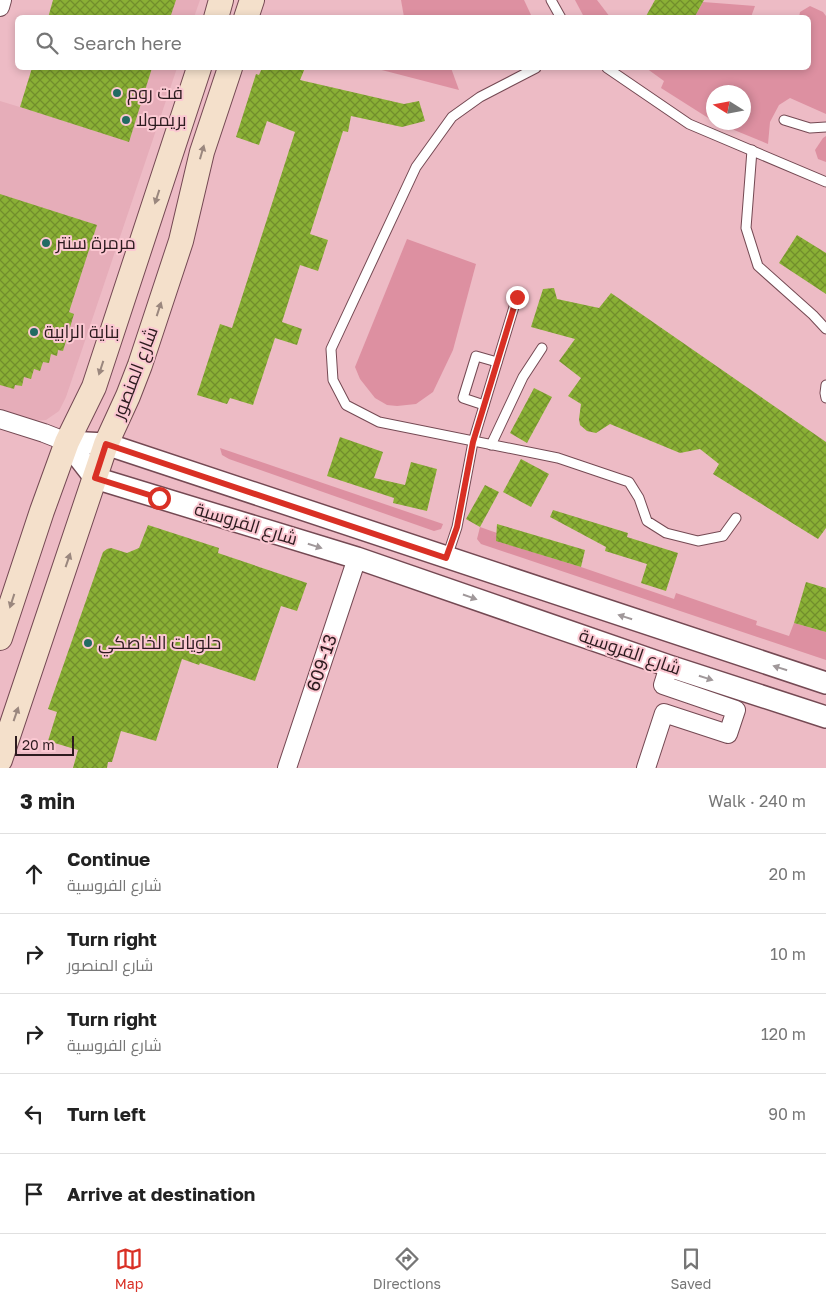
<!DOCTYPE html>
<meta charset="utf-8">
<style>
:root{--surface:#fff;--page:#f2f2f2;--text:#222;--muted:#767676;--line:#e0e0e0;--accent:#d93025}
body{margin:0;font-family:"Golos Text",Cairo,sans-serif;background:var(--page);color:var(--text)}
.compass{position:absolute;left:706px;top:85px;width:45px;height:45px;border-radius:50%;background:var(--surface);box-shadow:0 2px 8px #0003;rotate:281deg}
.scale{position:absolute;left:15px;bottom:12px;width:59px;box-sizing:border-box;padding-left:5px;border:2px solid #2d1b1f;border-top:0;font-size:14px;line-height:18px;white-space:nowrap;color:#2d1b1f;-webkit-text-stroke:4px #fbc8d2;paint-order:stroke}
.stop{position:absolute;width:15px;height:15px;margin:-11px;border:4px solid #d93025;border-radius:50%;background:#fff}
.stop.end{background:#d93025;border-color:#fff;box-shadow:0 1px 5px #0008}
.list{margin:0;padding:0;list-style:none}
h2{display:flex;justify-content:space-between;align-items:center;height:65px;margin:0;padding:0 20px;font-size:21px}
h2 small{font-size:16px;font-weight:400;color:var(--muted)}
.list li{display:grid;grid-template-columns:32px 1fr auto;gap:15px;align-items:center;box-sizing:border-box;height:80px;padding:0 20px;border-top:1px solid var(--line)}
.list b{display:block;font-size:19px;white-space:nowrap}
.list p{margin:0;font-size:16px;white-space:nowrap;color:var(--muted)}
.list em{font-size:16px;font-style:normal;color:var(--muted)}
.icon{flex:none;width:28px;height:28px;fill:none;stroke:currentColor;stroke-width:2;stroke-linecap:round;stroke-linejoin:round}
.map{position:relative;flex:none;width:826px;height:768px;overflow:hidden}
.search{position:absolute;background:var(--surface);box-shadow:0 2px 8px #0003;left:15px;right:15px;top:15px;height:55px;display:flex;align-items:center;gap:12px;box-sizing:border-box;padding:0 18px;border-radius:8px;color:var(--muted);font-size:19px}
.sheet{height:465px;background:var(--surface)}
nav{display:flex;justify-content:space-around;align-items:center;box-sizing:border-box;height:70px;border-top:1px solid var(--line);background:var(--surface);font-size:14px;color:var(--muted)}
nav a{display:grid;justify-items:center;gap:2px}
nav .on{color:var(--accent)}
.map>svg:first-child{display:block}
.built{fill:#e6adb9}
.grass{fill:#dd90a1}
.building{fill:url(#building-cross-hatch)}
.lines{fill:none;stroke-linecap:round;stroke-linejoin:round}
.service-casing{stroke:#744953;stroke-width:11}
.minor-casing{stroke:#744953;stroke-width:20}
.tertiary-casing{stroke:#744953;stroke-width:24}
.secondary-casing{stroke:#744953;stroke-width:26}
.service{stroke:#fff;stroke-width:9}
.minor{stroke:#fff;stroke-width:18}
.tertiary{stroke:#fff;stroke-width:21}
.secondary{stroke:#f4e0cb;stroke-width:24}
.oneway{fill:#9a877e}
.oneway2{fill:#a0989a}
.route{stroke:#d93025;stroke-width:6}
.poi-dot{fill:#226b63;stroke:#fbc8d2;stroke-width:2}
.labels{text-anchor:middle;stroke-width:4;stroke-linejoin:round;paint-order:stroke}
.poi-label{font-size:18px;fill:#2d1b1f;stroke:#fbc8d2;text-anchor:start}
.street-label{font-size:18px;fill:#2d1b1f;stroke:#fbc8d2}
</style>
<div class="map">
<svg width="826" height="768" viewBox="0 0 826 768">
<defs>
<pattern id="building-cross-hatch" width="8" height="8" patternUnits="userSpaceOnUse" patternTransform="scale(1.25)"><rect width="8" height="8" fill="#8ab035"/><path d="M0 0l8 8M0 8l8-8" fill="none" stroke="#718e2c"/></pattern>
</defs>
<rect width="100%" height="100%" fill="#edbbc5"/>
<g class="built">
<path d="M101 0H200L194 17 96 18Z"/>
<path d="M100 68H177L66 397 59 411 46 420 29 421 0 411V101L82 126Z"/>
</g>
<g class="grass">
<path d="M401 0H524L532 17H404Z"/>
<path d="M575 0H597L610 17H584Z"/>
<path d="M703 2 755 6 751 17 694 18Z"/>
<path d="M810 6 823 12 826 16V114L790 98 779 105 770 122 768 144 717 123 744 122V92H714L713 121 661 88 664 81 646 68H808V18L799 17 800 12Z"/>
<path d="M374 68H451L459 90Z"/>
<path d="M826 136V162L818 159 815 150 823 138Z"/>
<path d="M407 239 476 264 453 350 433 392 416 404 397 406 387 405 375 398 360 379 355 367Z"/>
<path d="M220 448 443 524 441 529 434 531 229 459 222 455Z"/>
<path d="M480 527 497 533 500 542 581 567 674 599 676 593 757 621 756 625 789 636 794 623 826 632V660L481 544 477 539Z"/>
</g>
<g class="building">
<path d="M53 0H176L170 18H48Z"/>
<path d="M655 0H704L694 18H645Z"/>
<path d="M32 68H152L129 142 20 107Z"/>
<path d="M262 68H305L300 80 404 104 419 101 425 121 402 127 351 116 348 132 343 131 310 234 328 240 318 271 300 265 282 322 302 329 297 345 275 338 253 405 230 398 227 404 197 395 220 324 232 328 295 132 267 121 259 145 236 137 256 74 259 75Z"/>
<path d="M0 194 97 225 69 312 74 314 63 351 58 350 57 356 51 354 49 363 43 362 40 371 34 369 31 379 24 377 22 386 15 385 14 389 0 385Z"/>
<path d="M797 235 826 253V294L779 263Z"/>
<path d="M554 288 557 299 599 308 611 293 826 442V528L818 539 713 474 719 464 700 449 680 453 610 424 596 433 587 431 580 425 579 419 581 404 568 396 581 378 559 361 575 339 531 327 543 289Z"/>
<path d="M534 388 552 397 527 443 510 433Z"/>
<path d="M340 437 383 452 374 478 405 485 411 462 437 469 427 511 393 503 394 498 327 476Z"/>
<path d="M521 459 549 474 531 507 503 492Z"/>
<path d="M485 485 499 492 480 527 466 519Z"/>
<path d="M553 510 628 533 627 537 678 553 666 591 641 583 647 564 605 551 606 547 550 517Z"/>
<path d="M497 524 585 550 581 567 496 541Z"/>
<path d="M148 525 219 548 218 553 307 583 297 611 281 606 255 681 200 663 199 665 182 659 156 741 121 731 112 762H108L107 768H73L78 750 48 741 57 712 48 709 103 552 107 549 111 548 127 553 139 548Z"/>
<path d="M806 582 826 588V632L794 623Z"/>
</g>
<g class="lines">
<defs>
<g id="service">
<path d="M551 0 561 18"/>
<path d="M536 68 480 97 452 117 416 167 331 349 333 380 346 405 379 422 558 458 629 482 639 498 647 521 666 533 698 541 723 536 736 518"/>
<path d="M607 68 689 124 826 182"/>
<path d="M784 120 810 128 826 127"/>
<path d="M752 150 746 228 758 266 813 315 826 329"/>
<path d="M826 385 825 393 826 398"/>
<path d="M484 405 463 398 476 356 497 362"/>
<path d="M491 445 523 377 542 348"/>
<path d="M447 557 457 527 473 442 517 297"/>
</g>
<g id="minor">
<path d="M0 7 2 0"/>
<path d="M0 419 44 433 67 442"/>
<path d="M287 768 357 558"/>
<path d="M646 768 664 713 728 734 736 710 663 685 669 666"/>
</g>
<g id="tertiary">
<path d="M67 442 95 478 357 558 669 666 826 717"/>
<path d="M67 442 106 444 826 683"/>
</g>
<g id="secondary">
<path d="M216 18 221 0"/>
<path d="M246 18 252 0"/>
<path d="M0 638 42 511 67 442 94 387 199 68"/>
<path d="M0 760 106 444 128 396 140 365 181 241 202 152 230 68"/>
</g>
</defs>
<use href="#service" class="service-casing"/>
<use href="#minor" class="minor-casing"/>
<use href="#tertiary" class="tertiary-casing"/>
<use href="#secondary" class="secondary-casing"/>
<use href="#service" class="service"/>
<use href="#minor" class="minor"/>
<use href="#tertiary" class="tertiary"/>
<use href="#secondary" class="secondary"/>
</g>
<defs><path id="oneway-solid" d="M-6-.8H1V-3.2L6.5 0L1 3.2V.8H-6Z" transform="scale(1.25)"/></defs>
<g class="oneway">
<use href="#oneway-solid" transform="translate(202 152) rotate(-74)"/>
<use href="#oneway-solid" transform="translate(157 197) rotate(108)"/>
<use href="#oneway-solid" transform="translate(159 309) rotate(-72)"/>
<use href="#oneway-solid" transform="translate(101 368) rotate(108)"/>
<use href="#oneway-solid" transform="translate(68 560) rotate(-71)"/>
<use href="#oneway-solid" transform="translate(12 601) rotate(108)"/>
<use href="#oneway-solid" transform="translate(16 714) rotate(-71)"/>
</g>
<g class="oneway2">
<use href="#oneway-solid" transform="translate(315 546) rotate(17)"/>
<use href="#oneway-solid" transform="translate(470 597) rotate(19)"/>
<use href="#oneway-solid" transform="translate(625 617) rotate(-162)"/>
<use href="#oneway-solid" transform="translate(780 668) rotate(-162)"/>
<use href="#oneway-solid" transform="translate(706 678) rotate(18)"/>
</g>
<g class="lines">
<path class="route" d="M159 498 95 478 106 444 446 558 457 527 473 442 517 297"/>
</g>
<g class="poi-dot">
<circle cx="117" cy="93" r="5"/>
<circle cx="126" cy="120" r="5"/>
<circle cx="46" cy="243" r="5"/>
<circle cx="34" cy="332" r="5"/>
<circle cx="88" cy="643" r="5"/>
</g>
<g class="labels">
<g class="poi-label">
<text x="127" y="99">فت روم</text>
<text x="136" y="126">بريمولا</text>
<text x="56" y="249">مرمرة سنتر</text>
<text x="44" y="338">بناية الرابية</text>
<text x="98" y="649">حلويات الخاصكي</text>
</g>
<g class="street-label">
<text transform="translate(135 373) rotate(-69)" y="6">شارع المنصور</text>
<text transform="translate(246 524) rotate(17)" y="6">شارع الفروسية</text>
<text transform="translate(630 652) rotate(19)" y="6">شارع الفروسية</text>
<text transform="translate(322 663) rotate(-71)" y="6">609-13</text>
</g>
</g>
</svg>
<svg class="compass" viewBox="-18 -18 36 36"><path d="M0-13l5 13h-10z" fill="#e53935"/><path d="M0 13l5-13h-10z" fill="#767676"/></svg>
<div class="scale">20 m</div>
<div class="stop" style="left:159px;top:498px"></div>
<div class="stop end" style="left:517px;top:297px"></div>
<div class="search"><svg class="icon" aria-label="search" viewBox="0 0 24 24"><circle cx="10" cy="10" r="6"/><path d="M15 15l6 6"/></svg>Search here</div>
</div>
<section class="sheet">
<h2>3 min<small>Walk · 240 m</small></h2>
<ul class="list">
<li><svg class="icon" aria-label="ahead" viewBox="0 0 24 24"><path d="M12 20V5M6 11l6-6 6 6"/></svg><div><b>Continue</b><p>شارع الفروسية</p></div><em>20 m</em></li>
<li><svg class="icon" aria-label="right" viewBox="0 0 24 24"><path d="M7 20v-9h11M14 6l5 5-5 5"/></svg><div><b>Turn right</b><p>شارع المنصور</p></div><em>10 m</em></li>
<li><svg class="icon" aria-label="right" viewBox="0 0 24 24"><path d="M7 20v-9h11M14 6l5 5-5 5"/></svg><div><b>Turn right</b><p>شارع الفروسية</p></div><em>120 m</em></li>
<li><svg class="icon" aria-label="left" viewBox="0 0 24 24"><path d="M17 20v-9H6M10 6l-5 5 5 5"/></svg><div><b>Turn left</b></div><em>90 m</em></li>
<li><svg class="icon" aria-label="arrive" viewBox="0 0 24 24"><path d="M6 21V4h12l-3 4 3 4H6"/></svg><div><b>Arrive at destination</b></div></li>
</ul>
</section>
<nav>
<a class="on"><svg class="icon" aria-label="map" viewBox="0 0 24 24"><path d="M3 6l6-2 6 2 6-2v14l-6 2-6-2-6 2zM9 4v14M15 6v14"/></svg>Map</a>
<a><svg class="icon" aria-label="directions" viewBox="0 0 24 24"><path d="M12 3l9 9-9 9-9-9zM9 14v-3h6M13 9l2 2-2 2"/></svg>Directions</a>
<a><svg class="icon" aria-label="saved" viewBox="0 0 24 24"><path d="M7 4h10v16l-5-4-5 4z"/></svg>Saved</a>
</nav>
